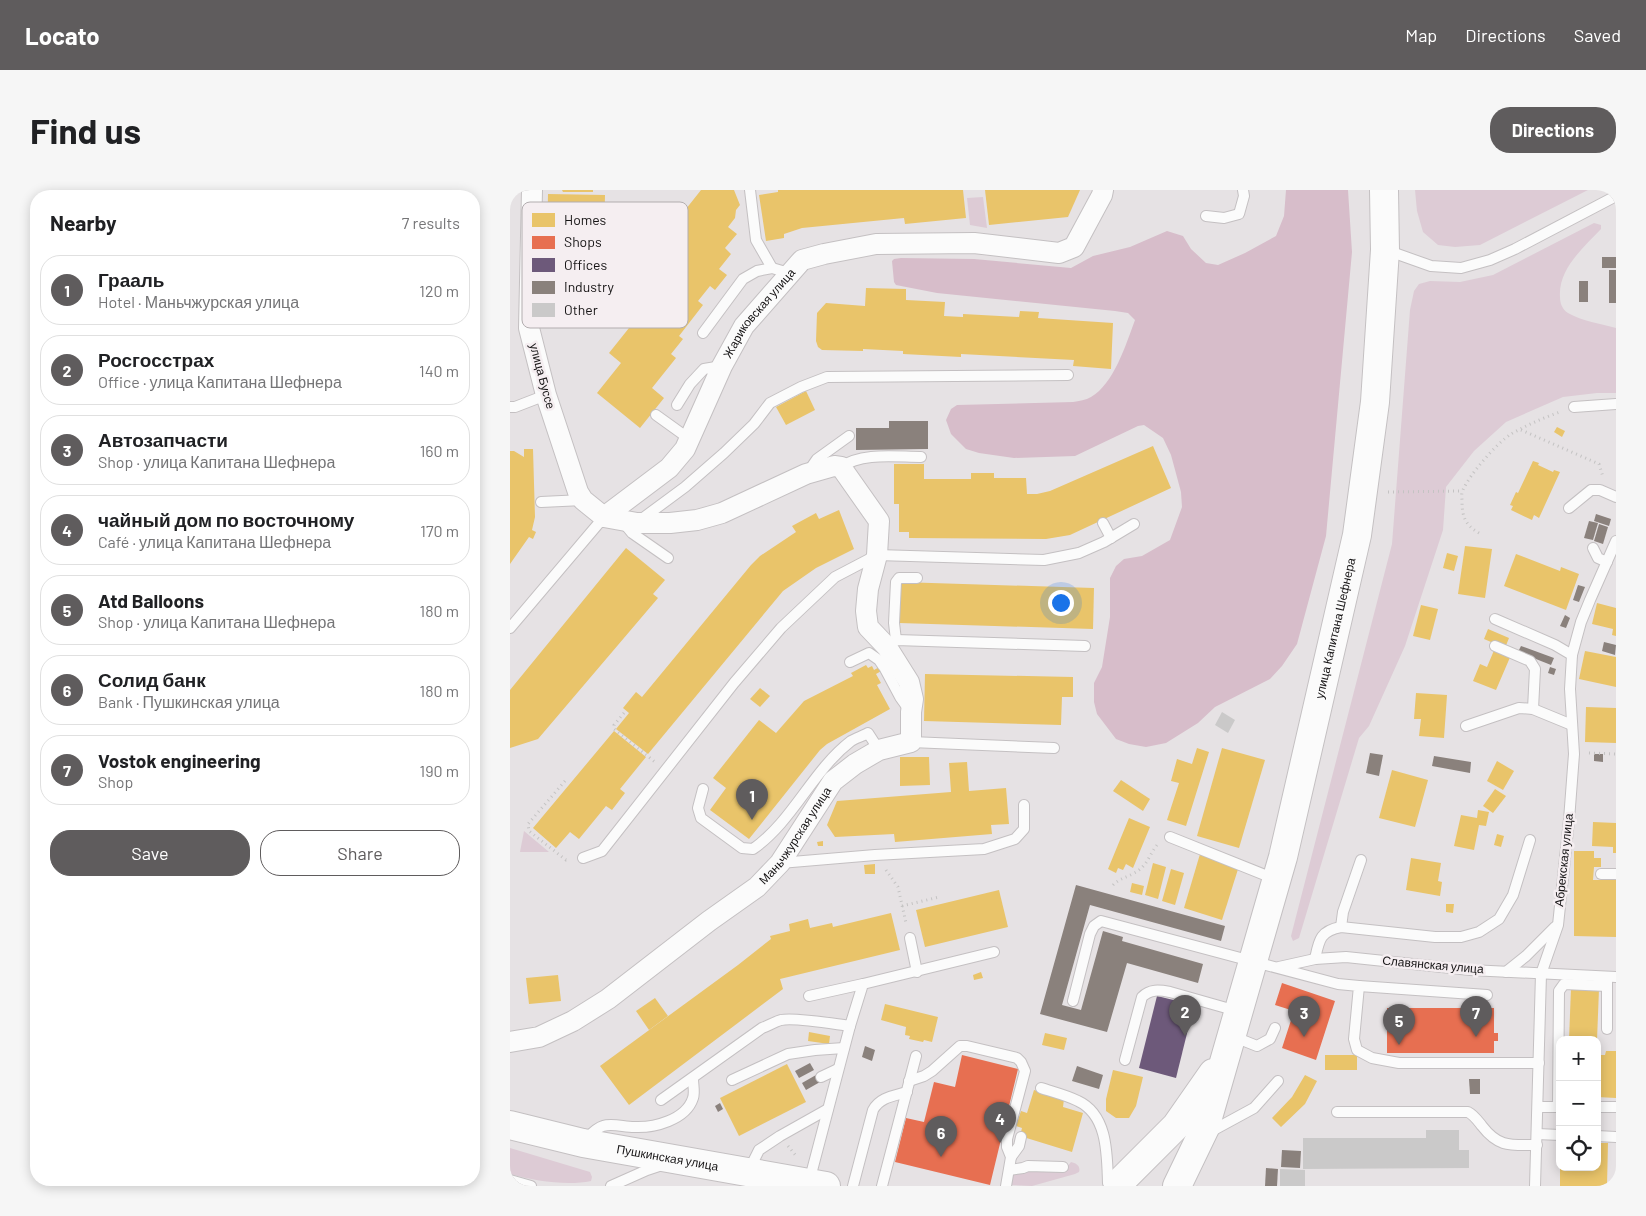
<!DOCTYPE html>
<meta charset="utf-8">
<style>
:root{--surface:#fff;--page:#f6f6f6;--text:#202124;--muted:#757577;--line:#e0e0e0;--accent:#5f5c5d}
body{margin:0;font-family:Barlow,sans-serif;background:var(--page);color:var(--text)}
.controls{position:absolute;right:15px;bottom:15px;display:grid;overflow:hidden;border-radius:10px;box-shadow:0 2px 12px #0003}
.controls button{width:45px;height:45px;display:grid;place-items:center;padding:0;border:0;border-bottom:1px solid var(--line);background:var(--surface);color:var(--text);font:25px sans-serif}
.you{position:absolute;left:550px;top:412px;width:18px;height:18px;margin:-12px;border:4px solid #fff;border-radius:50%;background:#1a73e8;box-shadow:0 0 0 8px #1a73e833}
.badge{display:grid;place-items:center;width:32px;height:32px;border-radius:50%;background:var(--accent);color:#fff;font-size:16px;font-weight:700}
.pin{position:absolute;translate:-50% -41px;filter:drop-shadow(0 1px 2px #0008)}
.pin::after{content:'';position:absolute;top:26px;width:18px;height:15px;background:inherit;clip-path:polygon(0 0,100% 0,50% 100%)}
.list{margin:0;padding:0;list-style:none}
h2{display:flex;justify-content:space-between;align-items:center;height:65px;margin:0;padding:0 20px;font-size:21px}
h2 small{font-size:16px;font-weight:400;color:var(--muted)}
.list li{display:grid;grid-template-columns:32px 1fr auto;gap:15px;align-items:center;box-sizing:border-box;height:70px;margin:0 10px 10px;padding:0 10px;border:1px solid var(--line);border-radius:20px}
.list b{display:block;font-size:19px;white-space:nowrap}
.list p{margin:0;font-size:16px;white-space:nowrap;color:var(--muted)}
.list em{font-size:16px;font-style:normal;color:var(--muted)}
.actions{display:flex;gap:10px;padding:15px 20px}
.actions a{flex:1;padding:11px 0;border:1px solid var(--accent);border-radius:20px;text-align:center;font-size:18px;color:var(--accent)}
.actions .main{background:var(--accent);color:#fff}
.icon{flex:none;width:28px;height:28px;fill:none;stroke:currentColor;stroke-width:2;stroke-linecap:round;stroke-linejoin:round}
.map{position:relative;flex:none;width:1106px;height:996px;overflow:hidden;border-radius:20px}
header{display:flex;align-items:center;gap:30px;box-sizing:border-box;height:70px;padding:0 25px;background:var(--accent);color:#fff}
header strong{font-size:24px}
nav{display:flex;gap:28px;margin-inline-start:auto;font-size:18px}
.intro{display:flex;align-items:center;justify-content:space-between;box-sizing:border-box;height:120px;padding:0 30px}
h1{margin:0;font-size:35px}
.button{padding:12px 22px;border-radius:20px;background:var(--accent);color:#fff;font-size:18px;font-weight:700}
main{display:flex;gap:30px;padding:0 30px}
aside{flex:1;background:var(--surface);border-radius:20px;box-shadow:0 2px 12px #0003}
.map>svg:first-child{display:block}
.green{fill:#ddcbd5}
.forest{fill:#d7bdca}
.homes{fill:#e9c46a}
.shops{fill:#e76f51}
.offices{fill:#6d597a}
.industry{fill:#8a817c}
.building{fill:#cac9c9}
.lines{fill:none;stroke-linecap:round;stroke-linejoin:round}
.service-casing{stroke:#c4c0c2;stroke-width:12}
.minor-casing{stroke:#c4c0c2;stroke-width:22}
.secondary-casing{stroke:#c4c0c2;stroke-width:30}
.path{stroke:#c4c3c3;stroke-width:3;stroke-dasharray:1 4;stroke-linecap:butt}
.service{stroke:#fbfbfb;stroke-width:10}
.minor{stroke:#fbfbfb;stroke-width:20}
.secondary{stroke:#fbfbfb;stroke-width:28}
.labels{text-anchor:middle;stroke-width:5;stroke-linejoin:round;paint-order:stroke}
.street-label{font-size:12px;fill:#161415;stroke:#f5eef1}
.key{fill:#f5eef1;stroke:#b2adaf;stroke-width:1}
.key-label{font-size:14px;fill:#161415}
</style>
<header>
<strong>Locato</strong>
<nav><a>Map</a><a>Directions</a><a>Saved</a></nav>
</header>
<div class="intro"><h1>Find us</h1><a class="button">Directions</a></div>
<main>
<aside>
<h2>Nearby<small>7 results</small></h2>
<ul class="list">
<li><span class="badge">1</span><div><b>Грааль</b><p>Hotel · Маньчжурская улица</p></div><em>120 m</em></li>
<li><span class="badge">2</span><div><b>Росгосстрах</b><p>Office · улица Капитана Шефнера</p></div><em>140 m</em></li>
<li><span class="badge">3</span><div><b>Автозапчасти</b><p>Shop · улица Капитана Шефнера</p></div><em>160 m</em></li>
<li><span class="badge">4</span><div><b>чайный дом по восточному</b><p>Café · улица Капитана Шефнера</p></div><em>170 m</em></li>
<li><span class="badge">5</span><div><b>Atd Balloons</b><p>Shop · улица Капитана Шефнера</p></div><em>180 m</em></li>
<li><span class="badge">6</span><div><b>Солид банк</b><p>Bank · Пушкинская улица</p></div><em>180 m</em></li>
<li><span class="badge">7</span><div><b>Vostok engineering</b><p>Shop</p></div><em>190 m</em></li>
</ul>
<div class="actions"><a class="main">Save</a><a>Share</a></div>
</aside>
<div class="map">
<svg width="1106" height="996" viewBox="0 0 1106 996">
<rect width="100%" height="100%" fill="#e6e2e4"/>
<g class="green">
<path d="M905 0H1078L970 55 945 57 928 55 913 42 907 21Z"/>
<path d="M473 7 477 38 460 35 457 8Z"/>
<path d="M1084 33 1091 35V39C1074 57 1048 79 1050 107 1050 113 1052 119 1058 123 1072 131 1091 134 1106 138V203H1087L1053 207 996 232 964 261 936 297 933 340 895 456 859 536 849 548 789 748 783 751 781 746 882 354 900 120 904 101 909 94 920 91 950 92 983 85Z"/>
<path d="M14 641 39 662H10Z"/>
<path d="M0 958 80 982 82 987 81 991C57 996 25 991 0 984Z"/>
<path d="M561 972C566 973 571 976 569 982L565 984 522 996 501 995 503 985 505 983 557 977Z"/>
</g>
<path class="forest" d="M776 0H838L842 62 816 346 787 454 772 476 760 489 705 517 688 533 656 553 636 557 619 554 606 549 587 524 584 512V493L592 477 600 427V388L606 376 614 369 632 366 660 350 672 317 671 302 661 265 653 248 634 235 628 236 565 266 504 268 469 263 456 259 441 244 436 230 441 219 447 215 563 212C569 211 576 210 581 207 604 194 616 154 625 130L618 123 605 121 427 103 386 95 384 92 382 71 384 69 391 68 464 69 561 78 583 66 620 57 657 41 673 46 681 59 696 73 708 75 735 63 766 46 774 26Z"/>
<g class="homes">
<path d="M52 0H83V2H53Z"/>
<path d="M191 0H224L230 15 226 20 225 28 218 37 227 44 215 58 221 64 209 79 217 85 205 100 200 96 188 111 193 115 169 146 173 149 161 164 166 168 142 198 154 208 130 238 87 203 111 173 99 163 123 133 118 129 130 114 127 112 150 80 145 76 157 61 162 65 174 50 166 44 178 29 172 24Z"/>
<path d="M268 0H453L456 28 395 34 394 28 292 38 274 44V48L256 51 249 5 268 2Z"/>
<path d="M475 0H570L558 27 479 35Z"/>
<path d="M38 4 95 5 93 99 36 98Z"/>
<path d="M356 98 396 99V110L435 112 434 126 453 127V124L509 127 510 121 529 122 528 128 603 133 601 179 563 176 564 170 451 164V167L393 164V161L353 159V161L312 160 308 157 306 151 307 123 316 113 355 116Z"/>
<path d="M296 201 305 220 276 235 266 217Z"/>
<path d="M1047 237 1055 241 1052 247 1044 242Z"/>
<path d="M643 256 661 298 560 345 536 349 399 348V342H389V314H384V274H414V289H461V283H484V288H516L517 304H527L540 301Z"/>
<path d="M14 259H23L25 327 22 340 26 342 23 349 19 347 0 374V261H4L14 267Z"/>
<path d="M1023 271 1029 273 1028 275 1043 282 1044 280 1050 282 1029 328 1024 325 1022 330 1001 320 1003 316 1000 315 1006 302 1008 303Z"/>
<path d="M329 320 344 359 306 378 273 401 138 564 106 539 119 523 113 518 126 502 132 507 241 375 250 366 286 342 282 336 306 323 309 329Z"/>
<path d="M955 356 982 359 975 408 948 404Z"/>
<path d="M116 358 155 390 143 404 148 408 28 549 0 558V500Z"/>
<path d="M937 363 948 366 944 381 933 378Z"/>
<path d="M1006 364 1050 381 1051 377 1069 384 1056 420 994 396Z"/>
<path d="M390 392 584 398 583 439 389 433Z"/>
<path d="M1087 413 1106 418V446L1102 445 1103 439 1082 434Z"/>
<path d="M911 415 928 419 920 450 903 446Z"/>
<path d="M978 439 999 448 995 458 974 449Z"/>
<path d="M985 458 1001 465 986 500 963 491 970 474 977 477Z"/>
<path d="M1075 461 1106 467V497L1069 489Z"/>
<path d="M380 471 382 475 366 484 371 493 367 495 380 519 317 554 310 560 239 649 200 620 216 598 203 588 249 530 266 543 294 511 343 486 341 483 356 475 358 478 362 476 364 480Z"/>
<path d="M415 484 563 487V507H552L551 535 414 531Z"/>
<path d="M250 498 260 506 250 517 240 509Z"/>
<path d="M906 503 937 505 934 548 909 546 911 529H904Z"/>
<path d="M1076 517 1106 518V553L1075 552Z"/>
<path d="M104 541 136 567 110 599 115 603 102 620 96 616 69 649 60 642 46 658 23 638Z"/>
<path d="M687 558 699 562 676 636 657 630 669 593 661 591 667 569 682 574Z"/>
<path d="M712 558 755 570 729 658 687 646Z"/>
<path d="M390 567H419L420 595 390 596Z"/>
<path d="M987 571 1004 581 993 600 977 591Z"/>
<path d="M457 572 459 601 496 598 499 634 481 635 482 644 385 652 384 644 325 647 317 635 327 611 441 602 439 573Z"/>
<path d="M882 580 918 590 905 637 869 628Z"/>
<path d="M611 590 640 609 633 621 603 601Z"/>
<path d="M985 599 996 606 983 623 973 616Z"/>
<path d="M968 620 979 622 976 636 969 635 964 660 944 656 951 625 967 628Z"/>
<path d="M619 628 640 637 623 678 616 674 613 680 608 678 606 683 598 679Z"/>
<path d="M1083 632 1106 633V663H1103V657L1082 656Z"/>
<path d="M987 644 994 646 991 657 984 655Z"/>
<path d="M313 651V656H308L307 652Z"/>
<path d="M1064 661H1084V668H1091V677H1084L1083 690H1106V747L1064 746Z"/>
<path d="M690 664 729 676 712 730 674 718Z"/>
<path d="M901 668 931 673 928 691 932 692 930 706 896 700Z"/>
<path d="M643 673 656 677 648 709 635 705Z"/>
<path d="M365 674V684H355L354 675Z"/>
<path d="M661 679 674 683 665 715 652 711Z"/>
<path d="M622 693 634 696 632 705 620 702Z"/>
<path d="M489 700 498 737 415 757 406 720Z"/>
<path d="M936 714H944L943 723 936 722Z"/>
<path d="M381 723 390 760 270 789 273 799 119 915 90 876 228 775 261 749 260 746 280 741 279 734 298 729 300 738 322 733 323 737Z"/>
<path d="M471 782 473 788 464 790 463 785Z"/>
<path d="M48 785 51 811 19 814 16 788Z"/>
<path d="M1061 798 1089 799 1087 850H1059Z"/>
<path d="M145 808 158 826 139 840 126 821Z"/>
<path d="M375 814 428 827 422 852 414 850 413 852 399 849 400 846 395 845 396 837 371 830Z"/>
<path d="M299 842 320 846 319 854 298 851Z"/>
<path d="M535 843 557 848 554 860 532 855Z"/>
<path d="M1096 861H1106V908L1087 907V865H1095Z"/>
<rect x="815" y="865" width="32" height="15"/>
<path d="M277 874 296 912 229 946 210 908Z"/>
<path d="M603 880 633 887 626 916 619 928H606L596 921V909Z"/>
<path d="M795 885 807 891 795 914 771 937 762 928 782 907Z"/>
<path d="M524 900 554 909 553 917 573 923 562 962 510 946 512 938 506 936 511 921 517 923Z"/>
<path d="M1087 953H1098L1097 996H1050V977H1087Z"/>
</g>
<g class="shops">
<path d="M772 793 825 811 806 870 772 858 784 821 765 815Z"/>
<path d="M877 818H984V843H988V851H984V863H877Z"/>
<path d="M452 865 508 879 480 995 385 972 396 928 414 932 424 892 445 897Z"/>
</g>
<path class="offices" d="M647 806 684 815 666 888 629 878Z"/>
<g class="industry">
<rect x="1092" y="67" width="14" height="11"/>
<rect x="1099" y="80" width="7" height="33"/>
<rect x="1069" y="91" width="9" height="21"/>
<path d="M379 231H418V259L346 260V238H379Z"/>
<path d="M1086 324 1101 329 1099 336 1084 331Z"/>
<path d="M1079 331 1088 333 1083 350 1074 348Z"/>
<path d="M1089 334 1098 337 1093 354 1084 351Z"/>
<path d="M1068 395 1075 397 1069 412 1063 410Z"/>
<path d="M1055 425 1060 428 1056 438 1050 436Z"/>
<path d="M1094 452 1106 455 1105 465 1092 461Z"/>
<path d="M1011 456 1044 468 1041 475 1008 462Z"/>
<path d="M1040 477 1046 479 1044 485 1038 483Z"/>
<path d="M860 563 873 565 869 586 856 583Z"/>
<path d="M1084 564H1093V572L1084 571Z"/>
<path d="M924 566 961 572 960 583 922 576Z"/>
<path d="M566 695 715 736 711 751 580 715 552 815 571 820 593 741 613 747 612 751 693 774 688 793 617 773 597 842 530 824Z"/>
<path d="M355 856 365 860 362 871 352 867Z"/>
<path d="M300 873 304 880 289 888 285 881Z"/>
<path d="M567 876 593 885 589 899 562 891Z"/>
<path d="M306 885 310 892 296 900 292 893Z"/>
<path d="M959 889H970V904H960Z"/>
<path d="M210 913 213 919 208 922 205 916Z"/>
<path d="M772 960 791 961 790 978 771 977Z"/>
<path d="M756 978 768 979 767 996H755Z"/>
</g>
<g class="building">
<path d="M712 522 725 530 718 543 705 535Z"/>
<path d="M916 940H949V960H959V978L793 979V948H916Z"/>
<path d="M770 979 795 980V996H770Z"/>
</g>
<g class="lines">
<defs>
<g id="service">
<path d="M240 0 246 50 262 78"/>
<path d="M696 26 714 28 729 24 734 6 733 0"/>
<path d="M876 60 921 76 951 78 980 70 1005 59 1106 6"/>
<path d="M193 143 233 89 247 81 262 78 279 83"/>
<path d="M167 215 180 194 194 179 212 176"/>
<path d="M0 217H5L36 205"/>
<path d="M1064 217 1106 214"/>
<path d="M146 225 178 248"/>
<path d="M331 277C352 262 386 267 411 267"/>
<path d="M298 282 307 269 339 246"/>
<path d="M31 312 73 310"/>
<path d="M1059 318 1081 300H1090L1106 307"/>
<path d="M129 331 175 297 214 263 244 234 260 213 291 197 317 187 558 185"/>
<path d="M113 332 122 343 158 368"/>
<path d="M593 333 601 348"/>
<path d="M1083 358 1088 368 1097 372"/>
<path d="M985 429 1045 455 1062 465"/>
<path d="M0 438 94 327"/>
<path d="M386 450 384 433 386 392 389 388H407"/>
<path d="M985 456 1020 471 1025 479 1023 519"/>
<path d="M377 457 386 450 575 456"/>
<path d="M340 472 359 463 369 470 373 476"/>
<path d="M375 479 390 507 400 521"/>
<path d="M956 536 1009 518 1023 519 1062 535"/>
<path d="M401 552 544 558"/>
<path d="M193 599 188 618 191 628 232 658 243 659C283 631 302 581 341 551 346 548 353 546 358 543L369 560"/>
<path d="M660 647 765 689"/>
<path d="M73 668 92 661 224 493 271 438 325 387 367 365 534 370 569 363 594 352 624 334"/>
<path d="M270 673 365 665 474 659 505 649 514 639V615"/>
<path d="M1091 684H1106"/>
<path d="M831 737 833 722 851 670"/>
<path d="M400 748 407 782"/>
<path d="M805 769C809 750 810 741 831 737L925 747H951L969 742 989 729 1003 705 1020 650"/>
<path d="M769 777 805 769 836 767 960 780 1106 787"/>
<path d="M996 782 1016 766 1045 737"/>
<path d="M849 796 977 805"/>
<path d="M299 806 353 794"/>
<path d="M563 811 580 744 584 736 591 731 828 794 849 796 844 849 847 860 862 868 889 873H1029"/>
<path d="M1097 839V790"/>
<path d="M722 846 747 856 760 849 765 838"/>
<path d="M615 870 632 807C640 799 649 800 660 802L727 821"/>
<path d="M311 887 328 879"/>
<path d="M222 890 278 864 305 860 334 858"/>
<path d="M399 891 414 886 422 881 450 856H457L507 868 511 872 515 881 497 949V957L501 967 496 996"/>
<path d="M531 898C543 902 556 905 568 911 598 925 597 965 598 993"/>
<path d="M151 910 252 838C258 836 264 832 271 830 285 827 324 834 340 836L353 794 484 762"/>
<path d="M1028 917H1050"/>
<path d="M1048 917 1049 801 1054 794 1097 796"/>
<path d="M1087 917H1106"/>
<path d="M827 922H958C964 925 968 931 972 936 989 958 1001 955 1027 955"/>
<path d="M698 943 744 918 768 891"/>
<path d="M1027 944 1050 945"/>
<path d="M1087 946 1106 947"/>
<path d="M75 950C80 945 86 938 93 936 102 933 114 937 124 937 144 938 176 930 183 908 185 902 183 895 183 889"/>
<path d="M501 967 509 956 511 947"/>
<path d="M239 980 249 960 270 946 318 919"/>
<path d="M499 980 513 978 518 976 553 977"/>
<path d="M0 990 21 996"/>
<path d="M299 992 340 836"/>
<path d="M101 996 137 980 152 975"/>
<path d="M343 996 363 920C370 907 384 906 397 902"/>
<path d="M372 996 406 866"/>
<path d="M1025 996 1031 784 1048 735 1059 630 1064 564 1060 499 1062 465 1071 432 1080 410 1106 351"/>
</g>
<g id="minor">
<path id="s1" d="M94 327 159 278 175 259 212 176 234 136 292 70 314 64 366 54 464 53 549 63 564 57 592 5 593 0"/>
<path id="s2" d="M0 852 29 847 63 831 98 809 199 731 247 697 270 673 323 591 345 574 369 560 401 552V522L403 509 399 492 377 457 358 437 356 421 358 399 367 365 369 331 331 277 324 276 296 284 212 323 187 330 160 333H127L94 327 73 310 68 302 36 205 19 138 22 0"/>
</g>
<g id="secondary">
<path id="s3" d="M0 935 73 953 316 996"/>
<path d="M610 992 666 936 703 883"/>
<path id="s4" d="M667 996 695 938 773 667 847 345 865 212 875 60 874 0"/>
</g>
</defs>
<use href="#service" class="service-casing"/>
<use href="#minor" class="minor-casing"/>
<use href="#secondary" class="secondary-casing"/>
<g class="path">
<path d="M1011 240 1089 274 1093 287"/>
<path d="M878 302 952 301"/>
<path d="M969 343C955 335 952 326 952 311 952 308 951 303 953 300 959 285 987 253 1001 244 1017 235 1033 228 1050 222"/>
<path d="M114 523 104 535V539L145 572"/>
<path d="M1079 563 1106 564"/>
<path d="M55 591 18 634 19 641 56 670 60 669"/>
<path d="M376 680 388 697 396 733"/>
<path d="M603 695C610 688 616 688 624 683 637 677 639 665 647 655"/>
<path d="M392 716 429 707"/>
<path d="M278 956 287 967"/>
</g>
<use href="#service" class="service"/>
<use href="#minor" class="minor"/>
<use href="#secondary" class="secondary"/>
</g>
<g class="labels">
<g class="street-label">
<text dy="4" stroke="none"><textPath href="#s1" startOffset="262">Жариковская улица</textPath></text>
<text transform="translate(32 186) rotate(75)" y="4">улица Буссе</text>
<text dy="4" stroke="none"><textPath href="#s4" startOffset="581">улица Капитана Шефнера</textPath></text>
<text dy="4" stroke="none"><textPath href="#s2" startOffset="359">Маньчжурская улица</textPath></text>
<text transform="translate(1054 670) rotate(-84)" y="4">Абрекская улица</text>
<text transform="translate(923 775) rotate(5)" y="4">Славянская улица</text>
<text dy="4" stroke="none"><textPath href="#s3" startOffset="161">Пушкинская улица</textPath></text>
</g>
</g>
<rect x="12" y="12" width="166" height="126" rx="8" class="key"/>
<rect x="22" y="23" width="23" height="14" fill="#e9c46a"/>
<rect x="22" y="46" width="23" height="13" fill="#e76f51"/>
<rect x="22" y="68" width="23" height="14" fill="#6d597a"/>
<rect x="22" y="91" width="23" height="13" fill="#8a817c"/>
<rect x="22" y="113" width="23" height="14" fill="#cac9c9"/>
<g class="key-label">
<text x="54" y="35">Homes</text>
<text x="54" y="57">Shops</text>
<text x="54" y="80">Offices</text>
<text x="54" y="102">Industry</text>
<text x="54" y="125">Other</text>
</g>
</svg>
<div class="controls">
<button>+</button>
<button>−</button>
<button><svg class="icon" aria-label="locate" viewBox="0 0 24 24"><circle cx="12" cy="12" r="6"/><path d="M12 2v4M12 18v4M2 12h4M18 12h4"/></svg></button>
</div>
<div class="you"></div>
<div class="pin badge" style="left:242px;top:630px">1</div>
<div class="pin badge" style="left:675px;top:846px">2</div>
<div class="pin badge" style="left:794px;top:847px">3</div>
<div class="pin badge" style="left:490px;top:953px">4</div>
<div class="pin badge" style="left:889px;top:855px">5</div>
<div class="pin badge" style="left:431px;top:967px">6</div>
<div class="pin badge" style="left:966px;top:847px">7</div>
</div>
</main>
